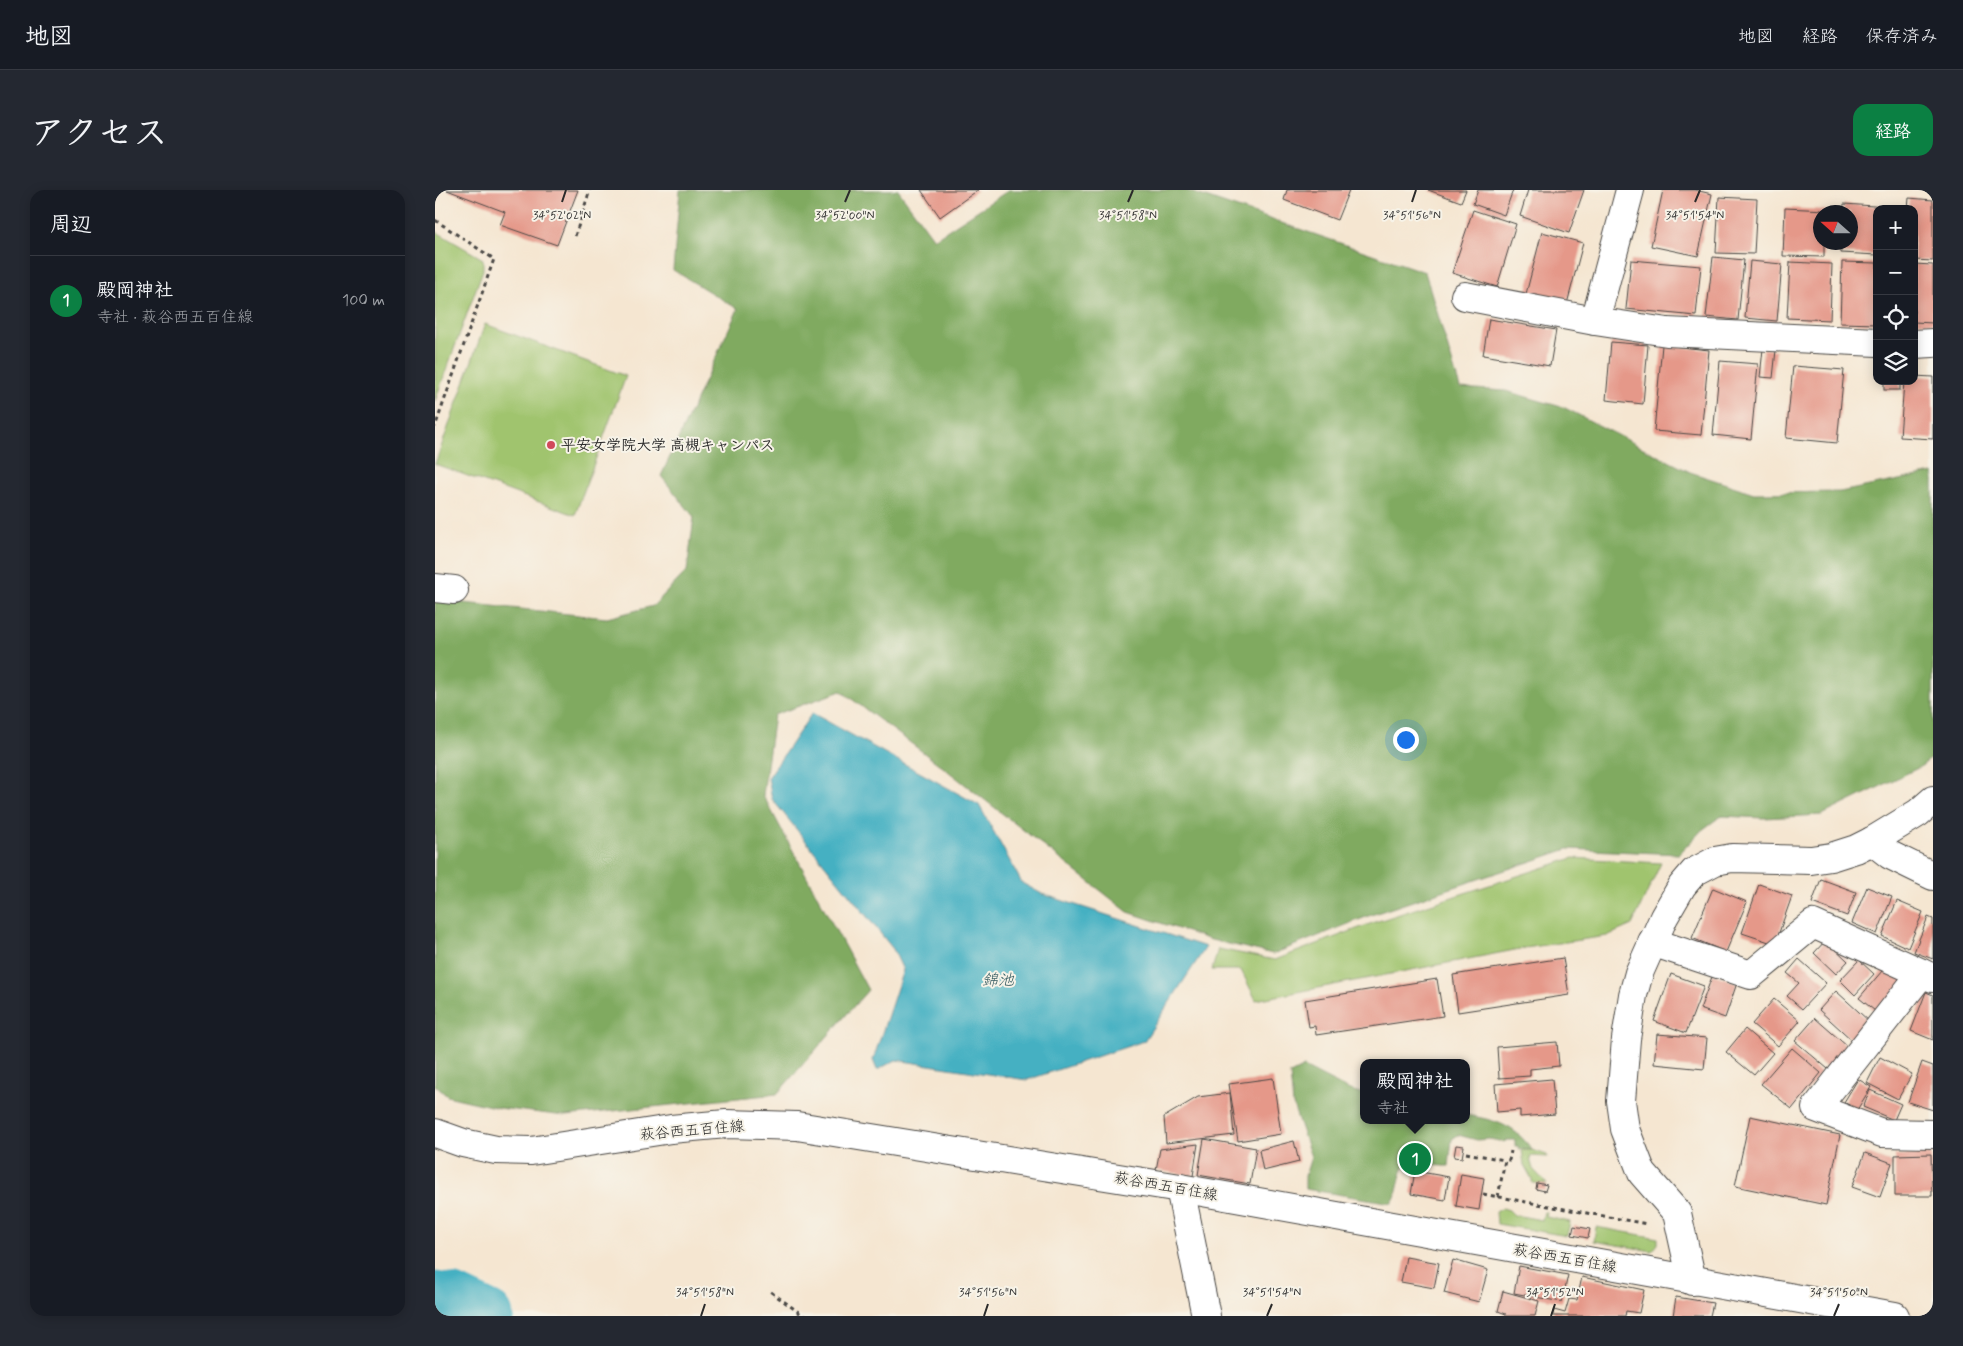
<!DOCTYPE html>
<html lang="ja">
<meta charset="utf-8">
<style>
:root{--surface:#171b24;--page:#242831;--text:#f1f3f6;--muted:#9ea1a6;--line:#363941;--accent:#0b8043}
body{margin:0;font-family:Mynerve,"Klee One",sans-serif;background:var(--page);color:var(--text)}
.controls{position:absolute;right:15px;top:15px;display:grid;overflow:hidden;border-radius:10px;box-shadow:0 2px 12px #0003}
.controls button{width:45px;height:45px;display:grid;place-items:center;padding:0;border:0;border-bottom:1px solid var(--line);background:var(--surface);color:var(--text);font:25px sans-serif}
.compass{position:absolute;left:1378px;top:15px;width:45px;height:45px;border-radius:50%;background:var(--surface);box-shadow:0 2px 12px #0003;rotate:291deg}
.you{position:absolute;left:970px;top:549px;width:18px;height:18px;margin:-12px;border:4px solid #fff;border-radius:50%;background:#1a73e8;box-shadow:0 0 0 8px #1a73e833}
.badge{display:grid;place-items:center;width:32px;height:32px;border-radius:50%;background:var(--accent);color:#fff;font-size:16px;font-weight:700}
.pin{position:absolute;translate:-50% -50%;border:2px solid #fff;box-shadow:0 1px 5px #0006}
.popup{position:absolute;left:925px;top:869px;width:110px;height:65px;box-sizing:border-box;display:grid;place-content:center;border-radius:10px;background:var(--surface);filter:drop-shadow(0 1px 4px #0005);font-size:16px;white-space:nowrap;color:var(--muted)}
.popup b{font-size:19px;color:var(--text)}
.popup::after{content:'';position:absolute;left:50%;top:100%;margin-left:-10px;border:10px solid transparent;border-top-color:var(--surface)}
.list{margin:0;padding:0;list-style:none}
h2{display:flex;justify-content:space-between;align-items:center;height:65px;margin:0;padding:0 20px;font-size:21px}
h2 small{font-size:16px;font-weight:400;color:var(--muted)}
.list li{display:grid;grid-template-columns:32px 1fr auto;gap:15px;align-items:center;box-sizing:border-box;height:90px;padding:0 20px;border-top:1px solid var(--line)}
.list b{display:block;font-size:19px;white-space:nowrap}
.list p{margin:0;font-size:16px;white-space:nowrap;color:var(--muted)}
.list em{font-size:16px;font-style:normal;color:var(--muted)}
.icon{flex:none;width:28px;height:28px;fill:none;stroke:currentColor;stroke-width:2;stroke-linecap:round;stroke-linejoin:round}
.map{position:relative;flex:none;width:1498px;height:1126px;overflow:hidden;border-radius:15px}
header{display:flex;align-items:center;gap:30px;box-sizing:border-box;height:70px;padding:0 25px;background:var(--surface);border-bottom:1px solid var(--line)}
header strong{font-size:24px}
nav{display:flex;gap:28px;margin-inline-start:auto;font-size:18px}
.intro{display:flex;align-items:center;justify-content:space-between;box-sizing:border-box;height:120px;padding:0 30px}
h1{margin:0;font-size:35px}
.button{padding:12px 22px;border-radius:15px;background:var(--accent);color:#fff;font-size:18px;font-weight:700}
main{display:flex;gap:30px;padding:0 30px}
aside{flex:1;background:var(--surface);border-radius:15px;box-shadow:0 2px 12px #0003}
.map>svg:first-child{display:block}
.green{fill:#a0c46e;stroke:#66784c}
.forest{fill:#80aa61;stroke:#566a46}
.water{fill:#44b0c2;stroke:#386e76}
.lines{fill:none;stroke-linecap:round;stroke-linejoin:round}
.river{stroke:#44b0c2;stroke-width:51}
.building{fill:#e59889}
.minor-casing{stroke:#494744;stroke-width:30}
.major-casing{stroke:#494744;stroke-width:30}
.path{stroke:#494744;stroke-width:3;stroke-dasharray:4 4;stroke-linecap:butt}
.minor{stroke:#fff;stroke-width:28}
.major{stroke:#fff;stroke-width:28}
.ticks{fill:none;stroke:#2b2b2b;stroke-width:2}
.poi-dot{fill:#d1495b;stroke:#f7f3e8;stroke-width:2}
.labels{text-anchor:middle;stroke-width:4;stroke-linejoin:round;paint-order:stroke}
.poi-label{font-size:15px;font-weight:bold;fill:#2b2b2b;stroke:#f7f3e8;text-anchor:start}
.street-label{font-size:15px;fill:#2b2b2b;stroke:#f7f3e8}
.water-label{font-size:16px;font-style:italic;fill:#345a60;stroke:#f7f3e8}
.ticks-label{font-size:12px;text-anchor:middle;fill:#2b2b2b;stroke:#f7f3e8;stroke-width:4;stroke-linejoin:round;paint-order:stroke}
</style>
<header>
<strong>地図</strong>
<nav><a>地図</a><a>経路</a><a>保存済み</a></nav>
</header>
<div class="intro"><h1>アクセス</h1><a class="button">経路</a></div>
<main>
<aside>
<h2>周辺<small></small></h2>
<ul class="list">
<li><span class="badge">1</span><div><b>殿岡神社</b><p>寺社 · 萩谷西五百住線</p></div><em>100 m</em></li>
</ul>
</aside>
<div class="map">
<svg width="1498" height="1126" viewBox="0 0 1498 1126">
<rect width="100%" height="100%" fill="#f7f3e8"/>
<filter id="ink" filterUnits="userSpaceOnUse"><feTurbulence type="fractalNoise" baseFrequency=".02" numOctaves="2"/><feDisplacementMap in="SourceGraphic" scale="10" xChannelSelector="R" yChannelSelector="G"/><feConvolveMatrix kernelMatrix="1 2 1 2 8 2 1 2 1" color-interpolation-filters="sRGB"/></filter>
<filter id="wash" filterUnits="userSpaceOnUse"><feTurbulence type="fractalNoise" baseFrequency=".0096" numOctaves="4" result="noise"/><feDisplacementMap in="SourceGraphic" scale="20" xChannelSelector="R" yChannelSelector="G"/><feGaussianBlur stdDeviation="1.12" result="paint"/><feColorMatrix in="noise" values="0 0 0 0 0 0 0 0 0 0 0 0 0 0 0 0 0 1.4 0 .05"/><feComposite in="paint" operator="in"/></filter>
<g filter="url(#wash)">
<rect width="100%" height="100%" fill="#f5e6d1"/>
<g class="green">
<path d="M0 41 48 69V80L0 211Z"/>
<path d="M50 134 191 186 140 325 0 274Z"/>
<path d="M1138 668 1226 673 1197 735 1172 746 1090 758 821 810 806 780H777L783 759 840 770 940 732Z"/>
<path d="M1087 960H1097L1112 965V967L1096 966 1095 969 1098 979 1112 994 1097 993V989L1089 975Z"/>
<path d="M1068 1018 1074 1020 1079 1025 1107 1030 1109 1022H1112L1111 1027 1135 1032 1132 1046 1062 1034 1061 1022Z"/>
<path d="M1161 1037 1223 1048V1054L1217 1061 1159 1051Z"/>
</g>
<g class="forest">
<path d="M245 0H463L499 49 574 0H750L990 82 1025 198 1071 201 1130 218 1255 282 1319 303 1405 302 1498 283V567L1485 577 1387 625 1329 628 1286 626 1267 640 1244 664 1133 659 936 725 838 764 776 750 693 722 509 578 406 501 339 525 328 605 433 800 342 904 130 926 64 918 12 906 0 895V410L172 428 218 416 252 381 259 327 226 286 303 119 238 80Z"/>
<path d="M869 877 912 899 929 904V930H1031V925C1060 930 1080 935 1097 960L1084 959 1083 956H1080V950H1071L1070 952 1054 949 1042 950 1023 945 1017 949 1014 976C1000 977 989 971 975 970 962 981 966 999 957 1013L870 999V986L876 967 858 915 855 884Z"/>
</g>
<path class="water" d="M377 523 544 615 587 693 607 704 771 757 709 851 592 890 461 870 442 880 438 870 468 780 458 759 337 609 333 588Z"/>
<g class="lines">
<path class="river" d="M0 1107 19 1110 53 1126"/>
</g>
<g id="blocks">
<g class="building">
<path d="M12 0H143L122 55 65 35 70 22Z"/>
<path d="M486 0H543L505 27Z"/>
<path d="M852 0H914L902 30 849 10Z"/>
<path d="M993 0H1031L1026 12Z"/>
<path d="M1043 0H1078L1069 25 1038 14Z"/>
<path d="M1093 0H1149L1134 43 1085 26Z"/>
<path d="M1228 0H1260L1277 4 1263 66 1216 56Z"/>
<path d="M1284 7 1322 9 1319 64 1281 63Z"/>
<path d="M1474 8 1498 10V71L1479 70V19H1473Z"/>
<path d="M1409 14 1454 17V19H1442V65L1406 63V52H1416V22H1408Z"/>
<path d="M1350 18 1391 20 1390 22H1386V52H1389V67L1348 66Z"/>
<path d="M1038 20 1081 34 1062 97 1017 83Z"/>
<path d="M1107 42 1148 53 1132 114 1091 104Z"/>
<path d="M1278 67 1309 70 1303 130 1271 127Z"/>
<path d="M1196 70 1266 76 1261 126 1191 119Z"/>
<path d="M1315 71 1347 74 1342 131 1310 128Z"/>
<path d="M1355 72 1397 74 1395 130 1352 128Z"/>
<path d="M1407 72 1442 73V134L1405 133Z"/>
<path d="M1479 74 1498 75V133L1479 132Z"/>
<path d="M1054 129 1121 140 1115 176 1048 165Z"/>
<path d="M1176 152 1213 155 1208 214 1171 210Z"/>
<path d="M1227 155 1274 160 1266 245 1219 241Z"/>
<path d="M1328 159 1341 160 1338 188 1325 187Z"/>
<path d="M1285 171 1323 174 1316 249 1278 245Z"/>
<path d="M1358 176 1409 180 1402 253 1351 248Z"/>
<path d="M1479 186 1498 187V249L1465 247 1469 191H1479Z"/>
<rect x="1449" y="191" width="16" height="9"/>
<path d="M1386 689 1421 702 1412 726 1377 713Z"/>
<path d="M1324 694 1357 706 1340 754 1307 743Z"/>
<path d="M1432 697 1457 707 1442 744 1417 733Z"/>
<path d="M1278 698 1312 712 1291 762 1257 748Z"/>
<path d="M1462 711 1488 722 1473 758 1447 746Z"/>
<path d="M1493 727 1498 729V769L1479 762Z"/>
<path d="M1391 750 1413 771 1401 784 1379 763Z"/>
<path d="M1128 768 1134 805 1023 822 1018 785Z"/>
<path d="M1364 769 1391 793 1367 819 1352 806 1364 793 1352 783Z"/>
<path d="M1424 770 1439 784 1420 805 1405 790Z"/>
<path d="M1453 774 1473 791 1445 825 1424 808Z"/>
<path d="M1236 784 1269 796 1251 843 1219 831Z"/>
<path d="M1278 784 1302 793 1290 828 1265 819Z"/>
<path d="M1002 789 1008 826 881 845 880 836 874 837 870 810Z"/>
<path d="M1401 801 1435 832 1418 851 1384 820Z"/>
<path d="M1491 802 1498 805V850L1476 841Z"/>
<path d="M1339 809 1365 831 1343 856 1317 834Z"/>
<path d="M1380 828 1413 857 1393 879 1360 851Z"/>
<path d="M1310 839 1338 863 1319 885 1291 862Z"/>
<path d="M1222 844 1272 848 1269 879 1219 874Z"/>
<path d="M1122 852 1124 876 1095 879V886L1064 888 1062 857Z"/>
<path d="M1357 858 1386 883 1357 919 1326 894Z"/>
<path d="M1445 867 1477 884 1463 909 1432 893Z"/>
<path d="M1487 872 1498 876V920L1473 912Z"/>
<path d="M838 888 846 944 803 951 794 894Z"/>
<path d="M1117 889 1120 924 1085 927V920L1062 922 1060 894Z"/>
<path d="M1423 889 1436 897 1422 920 1409 912Z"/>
<path d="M1435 900 1466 914 1459 930 1428 917Z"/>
<path d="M795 903 799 945 731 953 729 927 763 907Z"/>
<path d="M1315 926 1405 945 1391 1015 1300 996Z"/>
<path d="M769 949 821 958 815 994 763 985Z"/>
<path d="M859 951 864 972 828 981 824 960Z"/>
<path d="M763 954 758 986 721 980 725 959Z"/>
<path d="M1021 955 1029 956 1027 968 1019 967Z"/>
<path d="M1430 963 1457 973 1445 1007 1417 997Z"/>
<path d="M1496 964 1497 1006H1460V965Z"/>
<path d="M980 981 1014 987 1010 1010 976 1004Z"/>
<path d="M1026 984 1049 988 1044 1020 1021 1016Z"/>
<path d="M1102 993 1112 995 1110 1001 1101 999Z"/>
<path d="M1139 1036 1155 1039 1153 1048 1137 1045Z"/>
<path d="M971 1067 1004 1073 999 1098 966 1092Z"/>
<path d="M1018 1070 1053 1080 1044 1112 1009 1103Z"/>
<path d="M1084 1076 1133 1085 1127 1112 1079 1103Z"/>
<path d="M1147 1087 1209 1100 1204 1123 1191 1121 1190 1126H1118L1119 1120 1130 1123 1134 1109 1142 1110Z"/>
<path d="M1068 1101 1104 1111 1100 1126H1071V1124L1063 1121Z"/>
<path d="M1241 1107 1278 1113 1275 1126H1238Z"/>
</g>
</g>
</g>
<g filter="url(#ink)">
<use href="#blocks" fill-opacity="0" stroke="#494744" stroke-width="1"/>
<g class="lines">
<defs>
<g id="minor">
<path d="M1030 106 1160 131 1195 0"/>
<path d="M1160 131 1232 142 1442 152"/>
<path d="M1479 154 1498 153"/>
<path d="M0 398 19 400"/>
<path d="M1437 651 1455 665 1498 686"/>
<path d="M1217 752 1316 785 1378 734 1498 788"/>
<path d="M1487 783 1381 918 1447 943 1498 944"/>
<path d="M745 998 771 1126"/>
<path d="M1257 1091 1242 1023 1207 983 1190 939 1186 911 1191 849 1198 805 1204 783 1229 727 1247 696 1259 682 1280 671 1297 668 1376 670 1396 667 1421 659 1437 651 1483 623 1498 610"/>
</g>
<path id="major" d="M0 943 28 953 61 960 96 961 236 939 291 934 362 936 745 998 1460 1126"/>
</defs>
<use href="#minor" class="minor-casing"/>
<use href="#major" class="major-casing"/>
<g class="path">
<path d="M0 30 59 69 0 237"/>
<path d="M140 46 155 0"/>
<path d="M1031 963 1070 970"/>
<path d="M1048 1004 1212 1034"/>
<path d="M1063 1007 1070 970H1074L1076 961"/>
<path d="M336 1102 369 1126"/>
</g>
<use href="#minor" class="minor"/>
<use href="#major" class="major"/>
</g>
</g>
<path class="ticks" d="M127 12 131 0M410 12 415 0M693 12 698 0M977 12 981 0M1260 12 1265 0M266 1126 270 1114M549 1126 553 1114M832 1126 837 1114M1116 1126 1120 1114M1399 1126 1404 1114"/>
<circle class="poi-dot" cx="116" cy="255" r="5"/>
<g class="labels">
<g class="poi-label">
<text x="126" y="260">平安女学院大学 高槻キャンパス</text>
</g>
<g class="street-label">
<text transform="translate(257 940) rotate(-5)" y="5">萩谷西五百住線</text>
<text transform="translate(731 996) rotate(10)" y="5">萩谷西五百住線</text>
<text transform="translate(1130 1068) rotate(10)" y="5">萩谷西五百住線</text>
</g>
<g class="water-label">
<text x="563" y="795">錦池</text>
</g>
</g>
<g class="ticks-label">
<text x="127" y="29">34°52'02"N</text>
<text x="410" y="29">34°52'00"N</text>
<text x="693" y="29">34°51'58"N</text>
<text x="977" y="29">34°51'56"N</text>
<text x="1260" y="29">34°51'54"N</text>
<text x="270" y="1106">34°51'58"N</text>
<text x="553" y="1106">34°51'56"N</text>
<text x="837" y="1106">34°51'54"N</text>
<text x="1120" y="1106">34°51'52"N</text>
<text x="1404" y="1106">34°51'50"N</text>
</g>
</svg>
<div class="controls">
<button>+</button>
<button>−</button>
<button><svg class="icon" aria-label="locate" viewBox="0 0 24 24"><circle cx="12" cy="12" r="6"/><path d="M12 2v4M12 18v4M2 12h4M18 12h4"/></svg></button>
<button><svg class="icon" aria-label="layers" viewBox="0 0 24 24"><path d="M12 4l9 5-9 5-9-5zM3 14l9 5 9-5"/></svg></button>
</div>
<svg class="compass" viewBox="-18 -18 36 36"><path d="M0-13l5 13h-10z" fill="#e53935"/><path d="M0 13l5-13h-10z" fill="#9ea1a6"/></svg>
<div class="you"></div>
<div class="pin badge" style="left:980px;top:969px">1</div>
<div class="popup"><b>殿岡神社</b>寺社</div>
</div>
</main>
